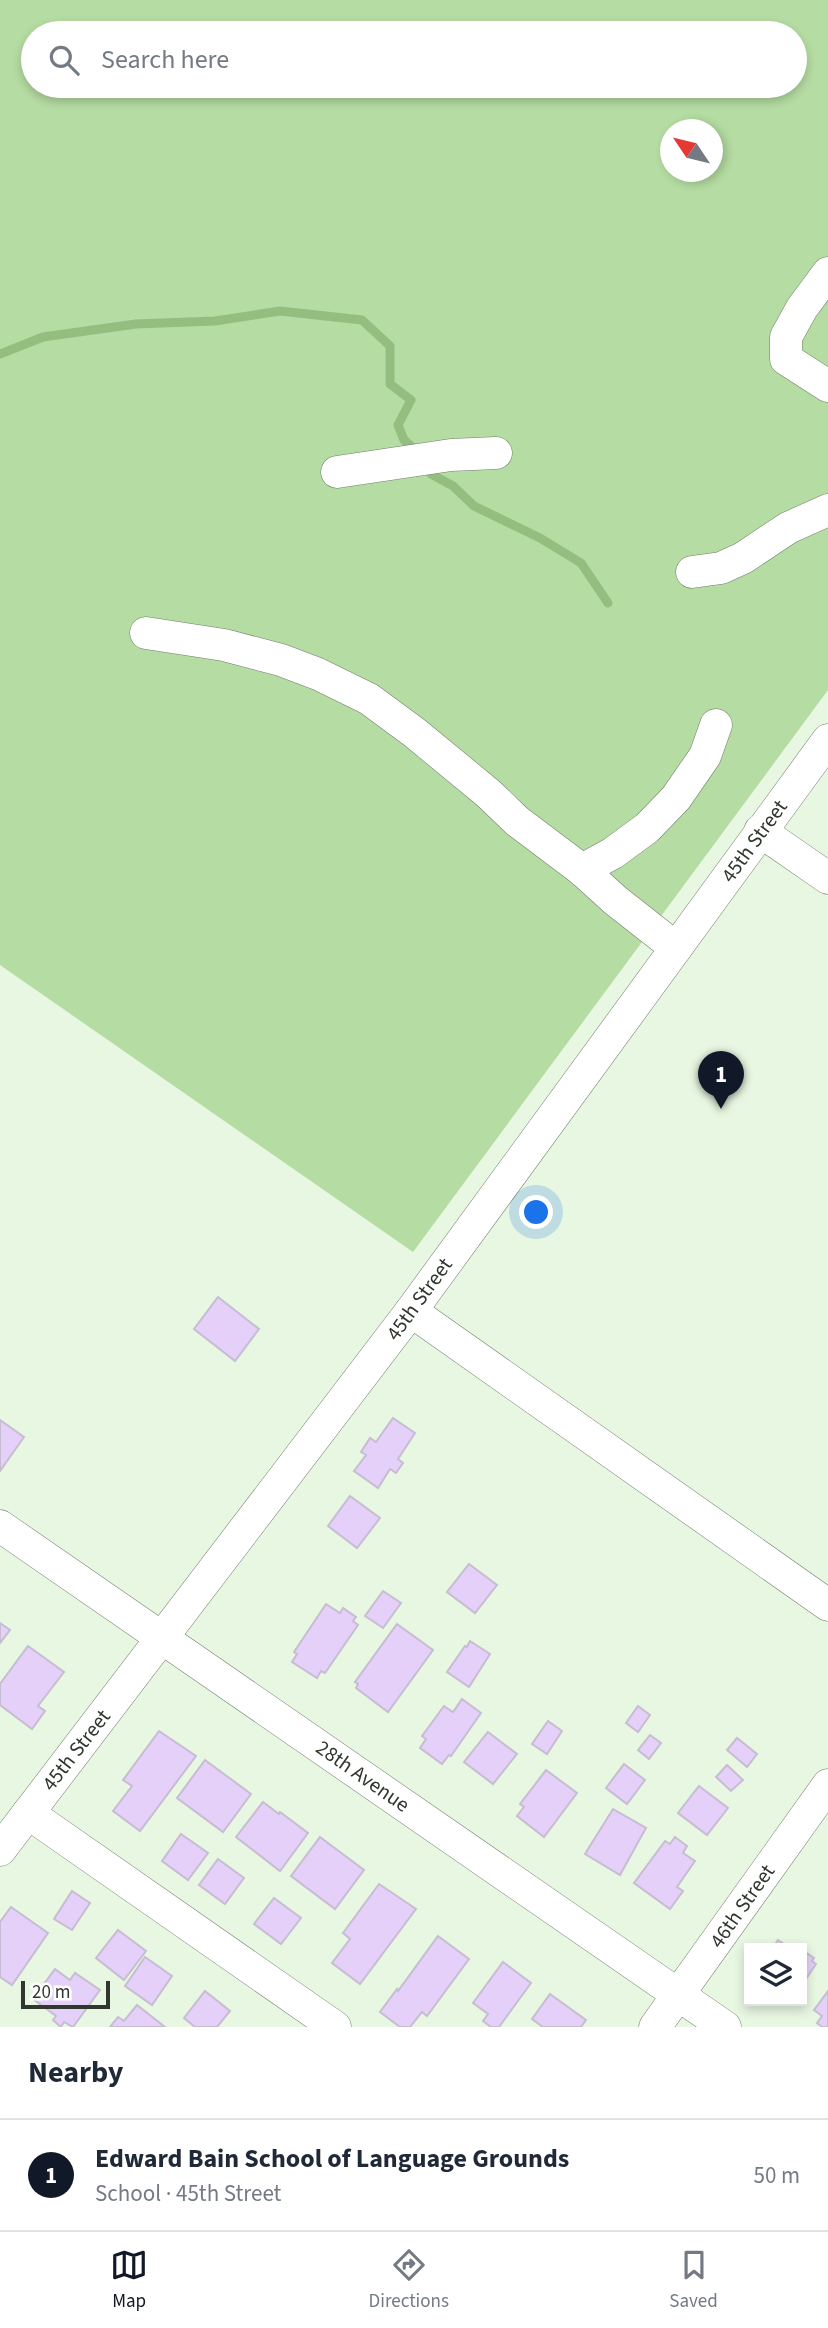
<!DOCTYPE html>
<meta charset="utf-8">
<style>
:root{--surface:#fff;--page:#f2f2f3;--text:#1f2937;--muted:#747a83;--line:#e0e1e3;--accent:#111827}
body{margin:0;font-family:"Source Sans 3",sans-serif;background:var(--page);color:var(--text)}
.controls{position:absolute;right:21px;bottom:21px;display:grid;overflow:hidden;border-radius:0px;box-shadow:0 4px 10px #0003}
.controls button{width:63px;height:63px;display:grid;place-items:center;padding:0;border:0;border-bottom:2px solid var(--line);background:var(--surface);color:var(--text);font:35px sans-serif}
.compass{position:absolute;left:660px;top:119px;width:63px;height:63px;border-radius:50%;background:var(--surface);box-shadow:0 4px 10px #0003;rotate:305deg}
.scale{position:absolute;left:21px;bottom:18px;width:89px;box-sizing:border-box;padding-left:7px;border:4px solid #31372f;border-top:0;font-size:19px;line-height:24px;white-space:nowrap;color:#31372f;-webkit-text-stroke:5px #fff;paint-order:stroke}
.you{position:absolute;left:537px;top:1213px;width:24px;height:24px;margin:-18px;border:5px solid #fff;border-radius:50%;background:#1a73e8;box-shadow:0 0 0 10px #1a73e833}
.badge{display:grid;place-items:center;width:46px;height:46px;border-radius:50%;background:var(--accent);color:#fff;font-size:23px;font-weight:700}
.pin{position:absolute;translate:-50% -58px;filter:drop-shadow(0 2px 4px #0008)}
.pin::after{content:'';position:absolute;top:37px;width:24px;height:21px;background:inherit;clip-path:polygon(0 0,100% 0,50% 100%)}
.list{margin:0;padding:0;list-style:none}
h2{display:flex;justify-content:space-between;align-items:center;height:91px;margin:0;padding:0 28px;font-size:30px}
h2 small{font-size:23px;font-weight:400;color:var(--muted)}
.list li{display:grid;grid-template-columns:46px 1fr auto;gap:21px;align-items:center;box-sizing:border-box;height:112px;padding:0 28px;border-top:2px solid var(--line)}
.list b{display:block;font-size:26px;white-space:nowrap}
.list p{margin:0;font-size:23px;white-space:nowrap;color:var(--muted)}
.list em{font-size:23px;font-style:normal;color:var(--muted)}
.icon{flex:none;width:38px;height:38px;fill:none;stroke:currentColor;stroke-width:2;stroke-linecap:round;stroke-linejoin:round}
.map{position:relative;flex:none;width:828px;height:2027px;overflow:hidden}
.search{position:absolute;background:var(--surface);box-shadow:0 4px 10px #0003;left:21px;right:21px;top:21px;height:77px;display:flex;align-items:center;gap:18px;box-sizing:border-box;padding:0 24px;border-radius:38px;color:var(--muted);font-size:26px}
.sheet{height:203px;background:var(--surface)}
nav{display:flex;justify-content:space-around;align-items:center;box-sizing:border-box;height:98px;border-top:2px solid var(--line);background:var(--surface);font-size:19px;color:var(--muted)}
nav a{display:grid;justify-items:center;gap:4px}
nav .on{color:var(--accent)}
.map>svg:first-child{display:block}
.green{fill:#b5dca2;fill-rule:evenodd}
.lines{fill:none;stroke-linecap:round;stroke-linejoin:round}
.stream{stroke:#94be80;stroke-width:9}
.building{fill:#e4d0f8;stroke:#c7bdd2;stroke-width:2}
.minor-casing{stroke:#727f6c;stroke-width:33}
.minor{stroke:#fff;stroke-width:32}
.labels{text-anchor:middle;stroke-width:7;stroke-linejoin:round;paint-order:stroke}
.street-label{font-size:21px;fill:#31372f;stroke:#fff}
</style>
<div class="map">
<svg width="828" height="2027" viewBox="0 0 828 2027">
<rect width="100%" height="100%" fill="#e8f7e2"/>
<path class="green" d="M0 0H828V690L413 1252 0 965ZM33 33H795V86H33ZM670 130H712V172H670Z"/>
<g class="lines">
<g class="stream">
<path d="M0 354 43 337 136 324 215 321 280 311 362 320 390 346V384L411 400 398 425 404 440 418 452"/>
<path d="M425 465 431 474 453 486 474 506 540 538 581 563 608 603"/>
</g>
</g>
<g class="building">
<path d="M218 1297 259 1329 235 1361 194 1329Z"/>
<path d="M393 1418 415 1433 398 1459 403 1463 396 1473 390 1469 378 1488 354 1471 366 1455 361 1452 370 1438 376 1442Z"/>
<path d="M0 1420 24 1437 0 1471Z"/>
<path d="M350 1496 380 1518 357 1548 328 1526Z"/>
<path d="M469 1564 497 1585 475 1613 447 1592Z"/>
<path d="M383 1591 401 1603 383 1628 365 1616Z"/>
<path d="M326 1604 340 1613 343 1608 356 1617 353 1621 358 1625 325 1673 321 1671 317 1678 292 1662 297 1654 294 1652Z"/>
<path d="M0 1623 10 1630 0 1643Z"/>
<path d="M397 1624 433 1650 388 1712 356 1688 358 1684 355 1682Z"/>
<path d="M470 1641 490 1654 469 1687 447 1672 465 1646 467 1647Z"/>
<path d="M28 1646 64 1672 38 1706 45 1711 32 1729 0 1705V1684Z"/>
<path d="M462 1699 481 1713 451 1756 449 1755 442 1764 420 1748 426 1739 422 1736 444 1706 453 1712Z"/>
<path d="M638 1706 650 1715 638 1732 626 1723Z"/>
<path d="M548 1721 562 1731 547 1754 532 1744Z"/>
<path d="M159 1731 196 1756 140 1831 113 1811 132 1786 123 1780Z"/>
<path d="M488 1732 517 1754 493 1784 464 1762Z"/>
<path d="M650 1735 661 1743 649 1759 638 1750Z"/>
<path d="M737 1738 757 1754 747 1767 727 1750Z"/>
<path d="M205 1760 251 1794 223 1832 177 1798Z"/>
<path d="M624 1764 645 1780 627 1804 606 1788Z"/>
<path d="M727 1765 743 1780 731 1791 716 1777Z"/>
<path d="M546 1770 577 1793 544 1837 517 1816 524 1807 520 1804Z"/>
<path d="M699 1786 728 1808 707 1835 678 1813Z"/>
<path d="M263 1802 279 1814 280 1812 308 1833 280 1871 236 1837Z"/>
<path d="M613 1809 646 1828 620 1875 585 1854Z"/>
<path d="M181 1834 208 1853 188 1880 162 1861Z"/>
<path d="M320 1837 364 1870 335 1909 291 1876Z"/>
<path d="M675 1837 687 1846 683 1853 695 1861 677 1887 683 1891 670 1909 634 1883 665 1841 670 1844Z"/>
<path d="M218 1859 244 1878 225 1904 199 1885Z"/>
<path d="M379 1884 416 1909 360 1984 332 1963 350 1939 343 1933Z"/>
<path d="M72 1891 90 1903 72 1930 54 1919Z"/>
<path d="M274 1898 301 1918 281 1944 254 1924Z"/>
<path d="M11 1907 48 1933 12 1985 0 1977V1922Z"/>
<path d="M118 1930 146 1951 124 1980 96 1958Z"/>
<path d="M438 1936 469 1959 427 2016 422 2012 410 2027H400L380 2012 397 1989 398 1991Z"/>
<path d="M778 1940 790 1948H773Z"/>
<path d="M802 1950 814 1958 812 1961 816 1964 802 1985Z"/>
<path d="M145 1957 172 1976 152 2005 125 1986Z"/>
<path d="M503 1962 531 1983 499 2027H491L483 2021 488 2014 473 2003Z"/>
<path d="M55 1969 70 1980 75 1973 100 1990 73 2027 64 2022 61 2027 53 2020 56 2016 33 1999Z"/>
<path d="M205 1991 230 2011 217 2027H195L184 2018Z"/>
<path d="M828 1991V2027H822L817 2023 822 2016 814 2010Z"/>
<path d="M550 1994 586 2020 581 2027H543L532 2019Z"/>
<path d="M137 2005 165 2027H110L118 2017 124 2021Z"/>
</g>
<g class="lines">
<defs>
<g id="minor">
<path d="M828 273 802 308 786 337V359L828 386"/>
<path d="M337 472 451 455 496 453"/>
<path d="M692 572 721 568 743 558 788 528 828 510"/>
<path d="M146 633 224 645 281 660 318 674 369 699 415 733 489 794 517 821 582 870 615 900 676 948"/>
<path d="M760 831 828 878"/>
<path d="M582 870 613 853 647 828 676 798 705 756 716 725"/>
<path d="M411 1311 828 1605"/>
<path d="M0 1526 725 2027"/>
<path d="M28 1813 335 2027"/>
<path d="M0 1850 411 1311 828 740"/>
<path d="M655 2027 828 1785"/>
</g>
</defs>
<use href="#minor" class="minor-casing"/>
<use href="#minor" class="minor"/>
</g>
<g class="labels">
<g class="street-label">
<text transform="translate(754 841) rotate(-54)" y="7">45th Street</text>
<text transform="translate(419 1299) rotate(-54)" y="7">45th Street</text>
<text transform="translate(76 1750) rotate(-52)" y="7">45th Street</text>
<text transform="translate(363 1776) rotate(35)" y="7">28th Avenue</text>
<text transform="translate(742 1906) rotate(-55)" y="7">46th Street</text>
</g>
</g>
</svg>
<div class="controls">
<button><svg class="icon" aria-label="layers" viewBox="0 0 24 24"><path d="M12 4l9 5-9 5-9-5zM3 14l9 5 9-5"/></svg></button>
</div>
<svg class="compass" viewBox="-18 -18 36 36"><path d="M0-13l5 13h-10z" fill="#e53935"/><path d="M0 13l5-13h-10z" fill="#747a83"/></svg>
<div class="scale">20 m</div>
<div class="you"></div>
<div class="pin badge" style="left:721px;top:1109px">1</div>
<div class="search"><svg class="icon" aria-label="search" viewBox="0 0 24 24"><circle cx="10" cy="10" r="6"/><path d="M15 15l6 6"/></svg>Search here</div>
</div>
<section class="sheet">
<h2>Nearby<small></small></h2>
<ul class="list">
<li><span class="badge">1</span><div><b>Edward Bain School of Language Grounds</b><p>School · 45th Street</p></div><em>50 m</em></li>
</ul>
</section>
<nav>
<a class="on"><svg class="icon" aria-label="map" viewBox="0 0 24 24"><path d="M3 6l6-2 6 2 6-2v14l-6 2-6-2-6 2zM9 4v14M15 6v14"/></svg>Map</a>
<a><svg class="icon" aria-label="directions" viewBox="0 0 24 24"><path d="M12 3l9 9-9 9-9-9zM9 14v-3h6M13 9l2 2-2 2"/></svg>Directions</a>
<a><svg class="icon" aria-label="saved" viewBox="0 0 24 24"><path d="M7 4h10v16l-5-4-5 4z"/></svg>Saved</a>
</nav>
